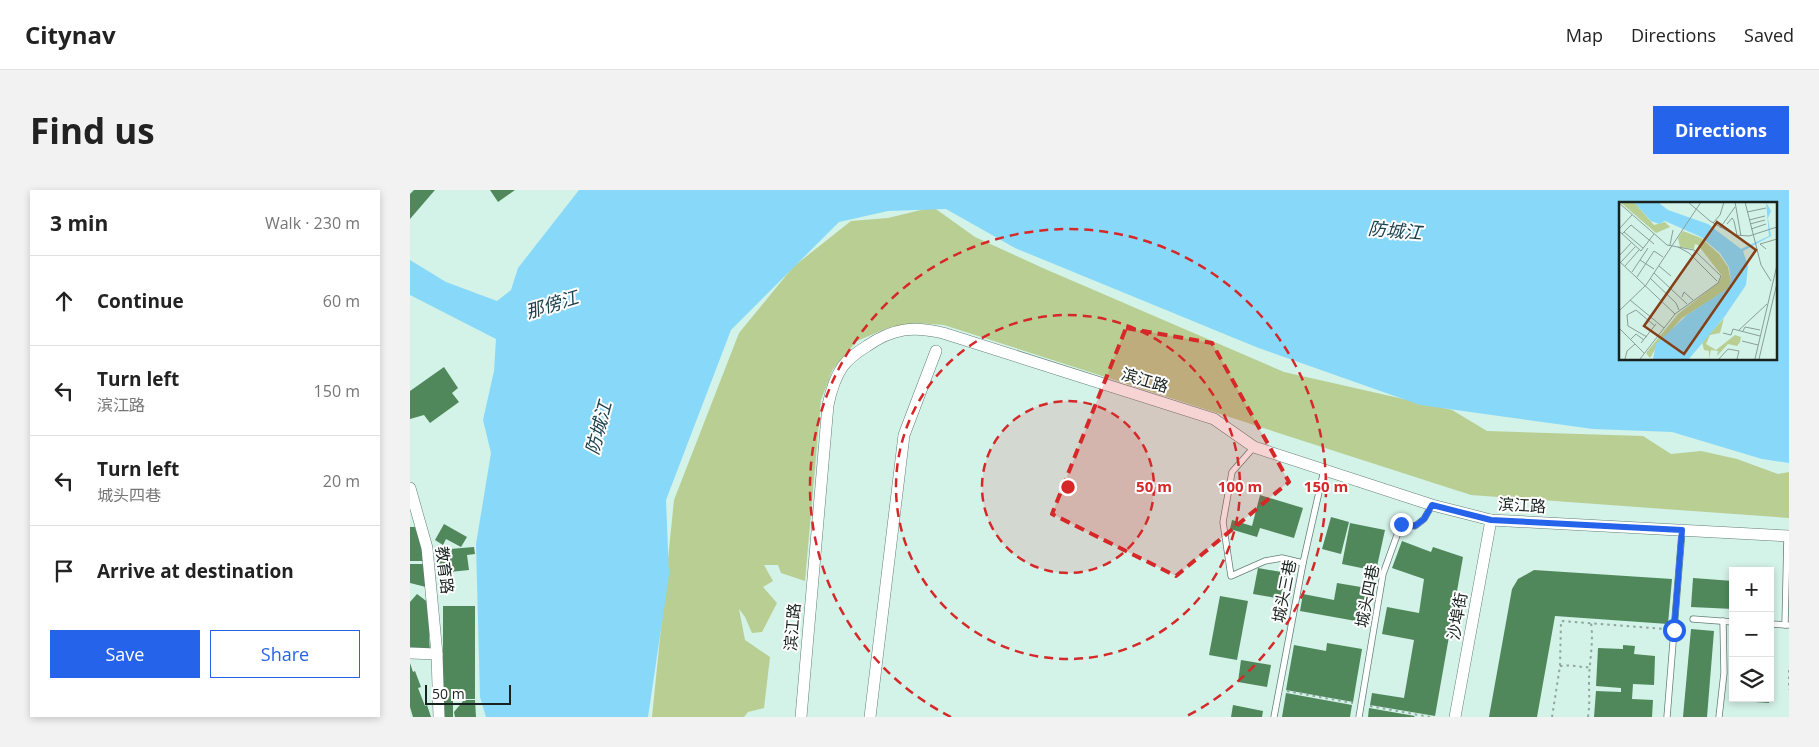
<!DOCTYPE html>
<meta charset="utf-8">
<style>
:root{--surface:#fff;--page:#f2f2f2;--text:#222;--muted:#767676;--line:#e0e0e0;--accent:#2563eb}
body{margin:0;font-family:"Open Sans","Noto Sans SC",sans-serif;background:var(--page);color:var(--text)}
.controls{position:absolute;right:15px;bottom:15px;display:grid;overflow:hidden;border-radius:0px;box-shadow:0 2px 8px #0003}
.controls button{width:45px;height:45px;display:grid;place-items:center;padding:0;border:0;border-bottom:1px solid var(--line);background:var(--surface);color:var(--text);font:25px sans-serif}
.scale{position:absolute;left:15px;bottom:12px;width:86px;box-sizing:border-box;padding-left:5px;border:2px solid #182320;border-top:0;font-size:14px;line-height:18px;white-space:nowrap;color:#182320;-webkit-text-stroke:4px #fff;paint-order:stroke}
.stop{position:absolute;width:15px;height:15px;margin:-11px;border:4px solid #2563eb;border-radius:50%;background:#fff}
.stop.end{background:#2563eb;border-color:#fff;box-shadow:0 1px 5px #0008}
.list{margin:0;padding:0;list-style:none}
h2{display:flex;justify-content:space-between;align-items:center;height:65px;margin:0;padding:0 20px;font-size:21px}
h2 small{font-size:16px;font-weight:400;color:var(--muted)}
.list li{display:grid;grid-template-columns:32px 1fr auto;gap:15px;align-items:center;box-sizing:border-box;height:90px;padding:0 20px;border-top:1px solid var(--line)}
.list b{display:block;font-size:19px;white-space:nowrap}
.list p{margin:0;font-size:16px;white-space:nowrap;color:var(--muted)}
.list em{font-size:16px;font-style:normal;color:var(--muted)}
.actions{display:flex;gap:10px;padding:15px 20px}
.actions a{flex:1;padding:11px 0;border:1px solid var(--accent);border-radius:0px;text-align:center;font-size:18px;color:var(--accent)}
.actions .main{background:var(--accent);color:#fff}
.icon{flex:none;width:28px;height:28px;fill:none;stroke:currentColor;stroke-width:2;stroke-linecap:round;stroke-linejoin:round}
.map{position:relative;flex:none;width:1379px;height:527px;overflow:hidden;border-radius:0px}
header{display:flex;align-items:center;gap:30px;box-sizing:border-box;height:70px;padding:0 25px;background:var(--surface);border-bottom:1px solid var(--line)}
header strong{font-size:24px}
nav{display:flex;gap:28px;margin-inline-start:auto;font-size:18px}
.intro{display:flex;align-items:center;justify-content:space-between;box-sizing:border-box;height:120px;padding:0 30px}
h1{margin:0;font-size:35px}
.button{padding:12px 22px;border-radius:0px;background:var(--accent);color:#fff;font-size:18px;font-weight:700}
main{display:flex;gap:30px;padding:0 30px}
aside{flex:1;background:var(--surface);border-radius:0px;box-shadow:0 2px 8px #0003}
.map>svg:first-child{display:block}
.green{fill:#b9ce92}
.water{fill:#88d9f9;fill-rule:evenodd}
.building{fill:#50885b}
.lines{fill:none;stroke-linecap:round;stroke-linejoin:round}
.service-casing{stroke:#637f76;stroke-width:7}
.minor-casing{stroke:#637f76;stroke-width:12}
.path{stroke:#8fa69f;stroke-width:2;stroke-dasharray:2.5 4;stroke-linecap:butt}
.service{stroke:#fff;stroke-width:5.5}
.minor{stroke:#fff;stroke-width:11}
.route{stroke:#2563eb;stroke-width:6}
.marked{fill:#d62828;fill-opacity:0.2;stroke:#d62828;stroke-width:4;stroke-dasharray:10 6;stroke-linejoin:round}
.ring{fill:none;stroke:#d62828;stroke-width:2.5;stroke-dasharray:9 6}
.labels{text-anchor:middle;stroke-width:4;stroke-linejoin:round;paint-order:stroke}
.street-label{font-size:16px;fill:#182320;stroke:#fff}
.water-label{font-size:18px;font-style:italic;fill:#1b404e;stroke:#fff}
.inset-road{fill:none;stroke:#889f98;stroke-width:1}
.view{fill:#853f17;fill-opacity:0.15;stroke:#853f17;stroke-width:2.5}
.inset-edge{fill:none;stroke:#182320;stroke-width:2.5}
.centre{fill:#d62828;stroke:#fff;stroke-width:2.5}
.ring-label{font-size:15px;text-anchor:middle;font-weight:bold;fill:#d62828;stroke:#fff;stroke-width:4;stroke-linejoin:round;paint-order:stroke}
</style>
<header>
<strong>Citynav</strong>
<nav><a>Map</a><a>Directions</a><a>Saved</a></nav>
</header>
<div class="intro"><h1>Find us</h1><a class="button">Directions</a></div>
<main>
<aside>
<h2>3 min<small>Walk · 230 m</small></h2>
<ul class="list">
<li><svg class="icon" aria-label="ahead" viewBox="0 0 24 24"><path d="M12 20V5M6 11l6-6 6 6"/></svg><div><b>Continue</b></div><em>60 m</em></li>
<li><svg class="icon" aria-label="left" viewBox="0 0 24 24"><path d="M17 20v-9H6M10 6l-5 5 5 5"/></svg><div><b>Turn left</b><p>滨江路</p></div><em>150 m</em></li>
<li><svg class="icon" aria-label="left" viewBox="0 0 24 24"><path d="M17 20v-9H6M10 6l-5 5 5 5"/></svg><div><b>Turn left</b><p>城头四巷</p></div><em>20 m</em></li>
<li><svg class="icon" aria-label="arrive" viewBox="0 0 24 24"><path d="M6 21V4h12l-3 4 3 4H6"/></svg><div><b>Arrive at destination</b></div></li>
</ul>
<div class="actions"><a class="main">Save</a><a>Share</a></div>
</aside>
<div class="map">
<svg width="1379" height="527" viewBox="0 0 1379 527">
<rect width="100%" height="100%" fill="#d3f2e8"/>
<path class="green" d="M523 17 565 47 635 79 874 182 1042 220 1077 241 1233 246 1261 264 1291 261 1327 269 1368 284 1379 282V328L1061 305 534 135 506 133 475 139 447 151 423 179 411 210 395 391 371 383 368 375H354L363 391 353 397 367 413 352 442 342 443 335 427 329 419 335 450 360 467 354 518 338 522 334 527H242L264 310 329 143 383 77 441 31 478 28Z"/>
<path class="water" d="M169 0H1379V273L1352 269 1262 242 1183 239 1010 215 846 157 605 58 536 19 478 21 429 32 321 140 256 310 259 385 238 527H76L70 507 66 354 81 263 73 230 84 181 86 149 0 105V70L36 92 87 111 101 100 108 78ZM1210 14H1365V169H1210Z"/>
<g class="building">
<path d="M4 0H25L0 29V4Z"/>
<path d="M80 0H105L88 12Z"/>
<path d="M34 177 48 198 42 203 49 212 20 233 14 225 0 229V201Z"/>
<path d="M850 305 893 318 884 348 850 338 847 347 820 339 822 330 842 336Z"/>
<path d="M921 327 939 332 931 364 912 359Z"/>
<path d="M940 333 975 340 966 381 932 374Z"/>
<path d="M34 334 57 347 51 357 36 349 33 355 25 350Z"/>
<path d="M0 337H5L11 355 14 371H0Z"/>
<path d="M992 351 1021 362 1023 357 1053 367 1025 526 960 515 962 503 994 508 1004 450 972 444 977 417 1009 423 1014 389 982 378Z"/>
<path d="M64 357 65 364 57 365 59 380 30 383 27 360Z"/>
<path d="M0 374H16V397L0 393Z"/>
<path d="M848 378 877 383 872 409 843 404Z"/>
<path d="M1124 380 1262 389 1258 434 1145 426 1127 527H1079L1102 399 1108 389Z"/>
<path d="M1283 388 1323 391V419L1281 417Z"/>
<path d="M927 393 963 399 957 433 890 421 893 404 924 410Z"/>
<path d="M1360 393H1364L1363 422 1360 421Z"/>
<path d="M7 404 19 413 21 445 19 446 20 462 0 460V412Z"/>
<path d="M810 406 838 411 827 470 799 465Z"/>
<path d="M33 416H65V509H43V527H33Z"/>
<path d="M1281 439 1304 441 1297 527H1273Z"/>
<path d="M917 453 952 459 943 512 876 500 884 455 916 461Z"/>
<path d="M1213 455 1225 456 1224 464 1245 466 1244 495 1223 494 1222 509 1243 510 1242 527H1184L1186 501 1211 502V498L1186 496 1188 458 1213 459Z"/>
<path d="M831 470 861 475 857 497 828 492Z"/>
<path d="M0 473 3 482 5 481 11 497 8 498 15 516 17 515 21 527H3L0 517Z"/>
<path d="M876 503 942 515 940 527H872Z"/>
<path d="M1330 508H1359V513L1330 511Z"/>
<path d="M54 510H65L66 527H45L44 522Z"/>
<path d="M823 515 853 521 852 527H821Z"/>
<path d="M959 518 1005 526 1004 527H958Z"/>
</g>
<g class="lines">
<defs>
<g id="service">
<path d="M844 257 822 282 813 332 821 386 855 371 872 368 893 373"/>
<path d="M1283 429 1323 432"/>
<path d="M1360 434 1378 435"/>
<path d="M1375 435 1377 346"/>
<path d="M864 527 893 373 914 280"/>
<path d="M949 527 973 384 991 334 1005 336 1014 329 1022 315"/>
<path d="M1257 527 1272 341"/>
<path d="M1309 527 1314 483 1313 431"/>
</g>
<g id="minor">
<path d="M0 298 17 358 27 464 29 527"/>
<path d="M0 463 27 464"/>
<path d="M391 527 418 215C421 201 425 187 433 176 439 168 449 161 457 156 483 138 503 136 533 143L804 229 844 257 1022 315 1081 330 1379 346"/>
<path d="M460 527 494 245 526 161"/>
<path d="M1045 527 1081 330"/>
</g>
</defs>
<use href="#service" class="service-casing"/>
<use href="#minor" class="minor-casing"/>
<g class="path">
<path d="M1150 476C1161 474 1170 478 1181 477"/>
<path d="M1379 480V500"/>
<path d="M877 501 943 513"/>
<path d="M960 516 1020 527"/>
<path d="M1142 527 1150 476 1151 431 1256 439"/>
<path d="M1178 527C1180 513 1179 505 1179 492 1179 472 1184 453 1181 433"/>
</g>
<use href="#service" class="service"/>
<use href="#minor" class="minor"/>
</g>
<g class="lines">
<path class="route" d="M991 334 1005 336 1014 329 1022 315 1081 330 1272 340 1264 440"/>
</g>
<path class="marked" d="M716 138 802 153 879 292 766 386 642 324Z"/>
<circle cx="658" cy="297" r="86" fill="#d62828" fill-opacity=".12"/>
<g class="ring">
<circle cx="658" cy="297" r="86"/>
<circle cx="658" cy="297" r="172"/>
<path d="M541 527A258 258 0 1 1 775 527"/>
</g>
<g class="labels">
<g class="street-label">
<text transform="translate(735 190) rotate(17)" y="6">滨江路</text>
<text transform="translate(1112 315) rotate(3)" y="6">滨江路</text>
<text transform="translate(35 380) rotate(83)" y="6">教育路</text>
<text transform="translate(874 401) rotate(-79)" y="6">城头三巷</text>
<text transform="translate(957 406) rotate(-79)" y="6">城头四巷</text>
<text transform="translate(1047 426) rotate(-80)" y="6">沙埠街</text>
<text transform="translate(382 437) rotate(-85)" y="6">滨江路</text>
</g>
<g class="water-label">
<text transform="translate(985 41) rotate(5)" y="6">防城江</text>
<text transform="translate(142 115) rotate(-17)" y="6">那傍江</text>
<text transform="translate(189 238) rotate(-75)" y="6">防城江</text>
</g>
</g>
<g transform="translate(1209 12)">
<rect width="158" height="158" fill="#d3f2e8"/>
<path d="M1 0H15L35 23 46 20 51 25 37 31ZM64 29 82 36 100 52 109 65 112 80 109 87 63 116 38 144 31 156 27 151 59 112 99 81 103 74 79 43 76 42 75 47 61 45 59 36ZM105 116 101 131 91 133 87 142 97 148 116 133 122 135 121 140 118 144 109 142 98 154 99 149 92 148 90 157V149L85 148 83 140Z" fill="#b9ce92"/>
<path d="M15 0H39L49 8 89 22 122 47 150 34 147 0 152 9 149 16 152 34 124 49 129 64 127 83 106 114 70 157H34L37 142 68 113 108 87 112 79 110 65 101 51 82 35 46 19 40 22 32 19Z" fill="#88d9f9"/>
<path class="inset-road" d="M69 0 91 19 116 33 130 34 158 25M116 0 122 34M126 0 142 63 152 79M0 1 48 43 75 48 102 74 99 81 56 112 21 157M128 10 147 6M130 18 146 14M94 21 101 13 105 0M108 22 113 16 115 19 118 33M131 22 146 18M101 26 116 5M0 27 13 13M132 27 147 22M0 29 22 49 35 32M5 30 24 46M3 32 12 23 35 42M51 43 54 28M59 45 70 51 98 79M147 47 141 42 158 37M0 54 12 41M21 58 35 67M0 59 56 112M2 60 16 45M6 64 20 48M40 64 52 74M13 70 29 46M35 71 68 102M18 75 35 49 44 55M31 76 57 101 60 108M63 95 65 90 74 98M11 98 45 126M0 109 27 83 82 0M0 126 25 151M120 128 148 102M124 129 126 125 141 128M104 131 112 133 114 127 141 134M28 135 9 124 8 113 17 108 36 124M12 137 17 132 25 138M123 139 139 143M22 141 37 122M6 157 8 149 16 142M100 157 109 147 120 149 118 157M136 157 158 63M140 157 158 81"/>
<path class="view" d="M98 20 137 48 65 152 25 124Z"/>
<rect width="158" height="158" class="inset-edge"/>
</g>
<circle cx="658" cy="297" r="8" class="centre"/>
<g class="ring-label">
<text x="744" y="302">50 m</text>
<text x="830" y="302">100 m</text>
<text x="916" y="302">150 m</text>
</g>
</svg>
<div class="controls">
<button>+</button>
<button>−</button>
<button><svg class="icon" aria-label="layers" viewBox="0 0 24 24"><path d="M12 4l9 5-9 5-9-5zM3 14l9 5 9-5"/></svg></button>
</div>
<div class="scale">50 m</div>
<div class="stop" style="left:1264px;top:440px"></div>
<div class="stop end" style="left:991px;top:334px"></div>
</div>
</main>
